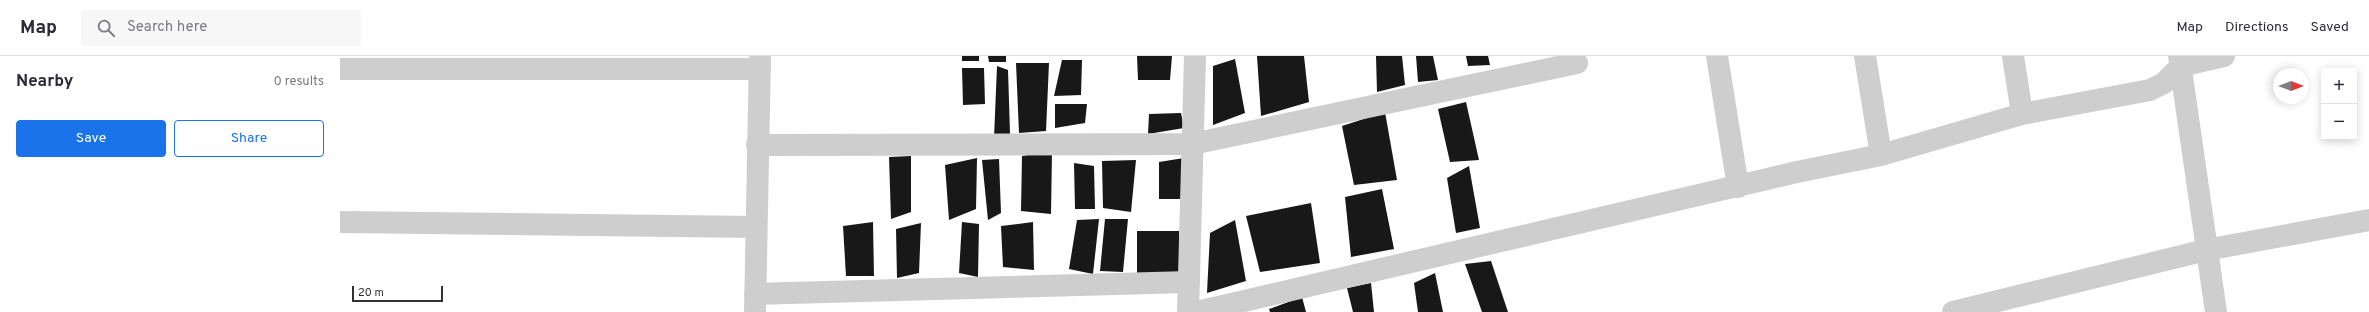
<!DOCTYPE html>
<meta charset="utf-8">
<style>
:root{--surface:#fff;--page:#f7f7f7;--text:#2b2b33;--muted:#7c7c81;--line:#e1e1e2;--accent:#1a73e8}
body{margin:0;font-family:Overpass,sans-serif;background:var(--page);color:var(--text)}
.controls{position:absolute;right:12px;top:12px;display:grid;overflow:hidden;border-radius:4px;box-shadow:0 2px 10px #0003}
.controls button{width:36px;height:36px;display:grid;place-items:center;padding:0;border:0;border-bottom:1px solid var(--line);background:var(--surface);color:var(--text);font:20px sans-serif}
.compass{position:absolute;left:1933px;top:12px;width:36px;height:36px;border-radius:50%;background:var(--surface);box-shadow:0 2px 10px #0003;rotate:90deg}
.scale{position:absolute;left:12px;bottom:10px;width:91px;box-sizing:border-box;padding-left:4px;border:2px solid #313131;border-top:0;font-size:11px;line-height:14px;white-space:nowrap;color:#313131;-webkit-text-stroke:3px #fff;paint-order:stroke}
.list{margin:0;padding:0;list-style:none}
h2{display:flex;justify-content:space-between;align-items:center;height:52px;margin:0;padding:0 16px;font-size:17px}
h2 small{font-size:13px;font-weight:400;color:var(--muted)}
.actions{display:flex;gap:8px;padding:12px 16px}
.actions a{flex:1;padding:9px 0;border:1px solid var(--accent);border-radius:4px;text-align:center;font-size:14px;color:var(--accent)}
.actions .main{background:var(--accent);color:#fff}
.icon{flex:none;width:22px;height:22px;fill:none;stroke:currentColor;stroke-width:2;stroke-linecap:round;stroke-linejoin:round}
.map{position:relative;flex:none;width:2029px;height:256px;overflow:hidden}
header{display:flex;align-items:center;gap:24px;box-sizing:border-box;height:56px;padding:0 20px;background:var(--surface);border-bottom:1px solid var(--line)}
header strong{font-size:19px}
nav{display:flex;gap:22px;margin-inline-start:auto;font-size:14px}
.search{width:280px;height:36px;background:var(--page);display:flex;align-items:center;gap:10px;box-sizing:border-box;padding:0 14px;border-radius:4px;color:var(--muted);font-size:15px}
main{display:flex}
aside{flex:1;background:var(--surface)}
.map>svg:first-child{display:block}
.building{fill:#181818}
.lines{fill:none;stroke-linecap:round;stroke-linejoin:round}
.minor{stroke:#cecece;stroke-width:22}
</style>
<header>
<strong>Map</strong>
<div class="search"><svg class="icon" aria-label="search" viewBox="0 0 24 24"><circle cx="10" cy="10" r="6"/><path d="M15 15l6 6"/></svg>Search here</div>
<nav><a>Map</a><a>Directions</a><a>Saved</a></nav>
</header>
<main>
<aside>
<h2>Nearby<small>0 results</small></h2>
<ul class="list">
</ul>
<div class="actions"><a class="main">Save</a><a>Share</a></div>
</aside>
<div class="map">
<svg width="2029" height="256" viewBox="0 0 2029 256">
<rect width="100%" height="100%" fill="#fff"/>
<g class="building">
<rect x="622" y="0" width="17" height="5"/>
<path d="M648 0H666V6H649Z"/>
<path d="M797 0H832L830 24H798Z"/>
<path d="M917 0H964L969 46 921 60Z"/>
<path d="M1036 0H1062L1065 29 1037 36Z"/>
<path d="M1076 0H1093L1098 24 1078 26Z"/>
<path d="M1126 0H1148L1150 9 1128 10Z"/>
<path d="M895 3 905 57 873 69V10Z"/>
<path d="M722 4H742L741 39 714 40Z"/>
<path d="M676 7H709L706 75 679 77Z"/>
<path d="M657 10 668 14 670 78 654 82Z"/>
<path d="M622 12H644L645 48 623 49Z"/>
<path d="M1126 46 1139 104 1110 106 1098 53Z"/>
<path d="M715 48H747L745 67 715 72Z"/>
<path d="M1045 56 1057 124 1014 129 1002 70Z"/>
<path d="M841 57 844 72 808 78 809 58Z"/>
<path d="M712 95 711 158 681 155 682 100Z"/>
<path d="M571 100V156L551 163 549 101Z"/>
<path d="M637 102 636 153 609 164 605 109Z"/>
<path d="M844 102 843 143H819V106Z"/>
<path d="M659 103 661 157 648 164 642 104Z"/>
<path d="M796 104 791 156 763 152 762 105Z"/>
<path d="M734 107 754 110 755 153H735Z"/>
<path d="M1129 110 1140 172 1116 177 1107 122Z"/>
<path d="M1042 133 1054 193 1011 201 1005 141Z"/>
<path d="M971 147 980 207 920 216 906 160Z"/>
<path d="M759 163 753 218 729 213 737 164Z"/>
<path d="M765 163H788L783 216 760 215Z"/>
<path d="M895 164 906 225 867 237 870 177Z"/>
<path d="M533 166 534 220H506L503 170Z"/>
<path d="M622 166 639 168 638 221 619 217Z"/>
<path d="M693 166 694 214 663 211 661 170Z"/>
<path d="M581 167 579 217 557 222 556 173Z"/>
<rect x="797" y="175" width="42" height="42"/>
<path d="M1151 205 1168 256H1142L1125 208Z"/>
<path d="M1095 217 1103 256H1078L1074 227Z"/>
<path d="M1031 227 1034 256H1013L1007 232Z"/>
<path d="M962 241 966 256H930L929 253Z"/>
</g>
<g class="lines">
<g class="minor">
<path d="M1377 0 1398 131"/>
<path d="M1525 0 1541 99"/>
<path d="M1673 0 1682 58"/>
<path d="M1839 0 1876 256"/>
<path d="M0 13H420"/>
<path d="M417 89 852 88 1237 7"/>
<path d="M0 166 416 171"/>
<path d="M415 238 849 226"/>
<path d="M415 256 420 0"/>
<path d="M848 256 855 0"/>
<path d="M857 256 1457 116 1541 99 1682 58 1810 34 1824 27 1841 10 1884 0"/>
<path d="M1613 256 1866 194 2029 164"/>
</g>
</g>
</svg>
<div class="controls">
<button>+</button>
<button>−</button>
</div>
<svg class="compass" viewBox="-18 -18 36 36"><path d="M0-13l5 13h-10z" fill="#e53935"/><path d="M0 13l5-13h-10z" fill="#7c7c81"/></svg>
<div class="scale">20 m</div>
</div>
</main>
